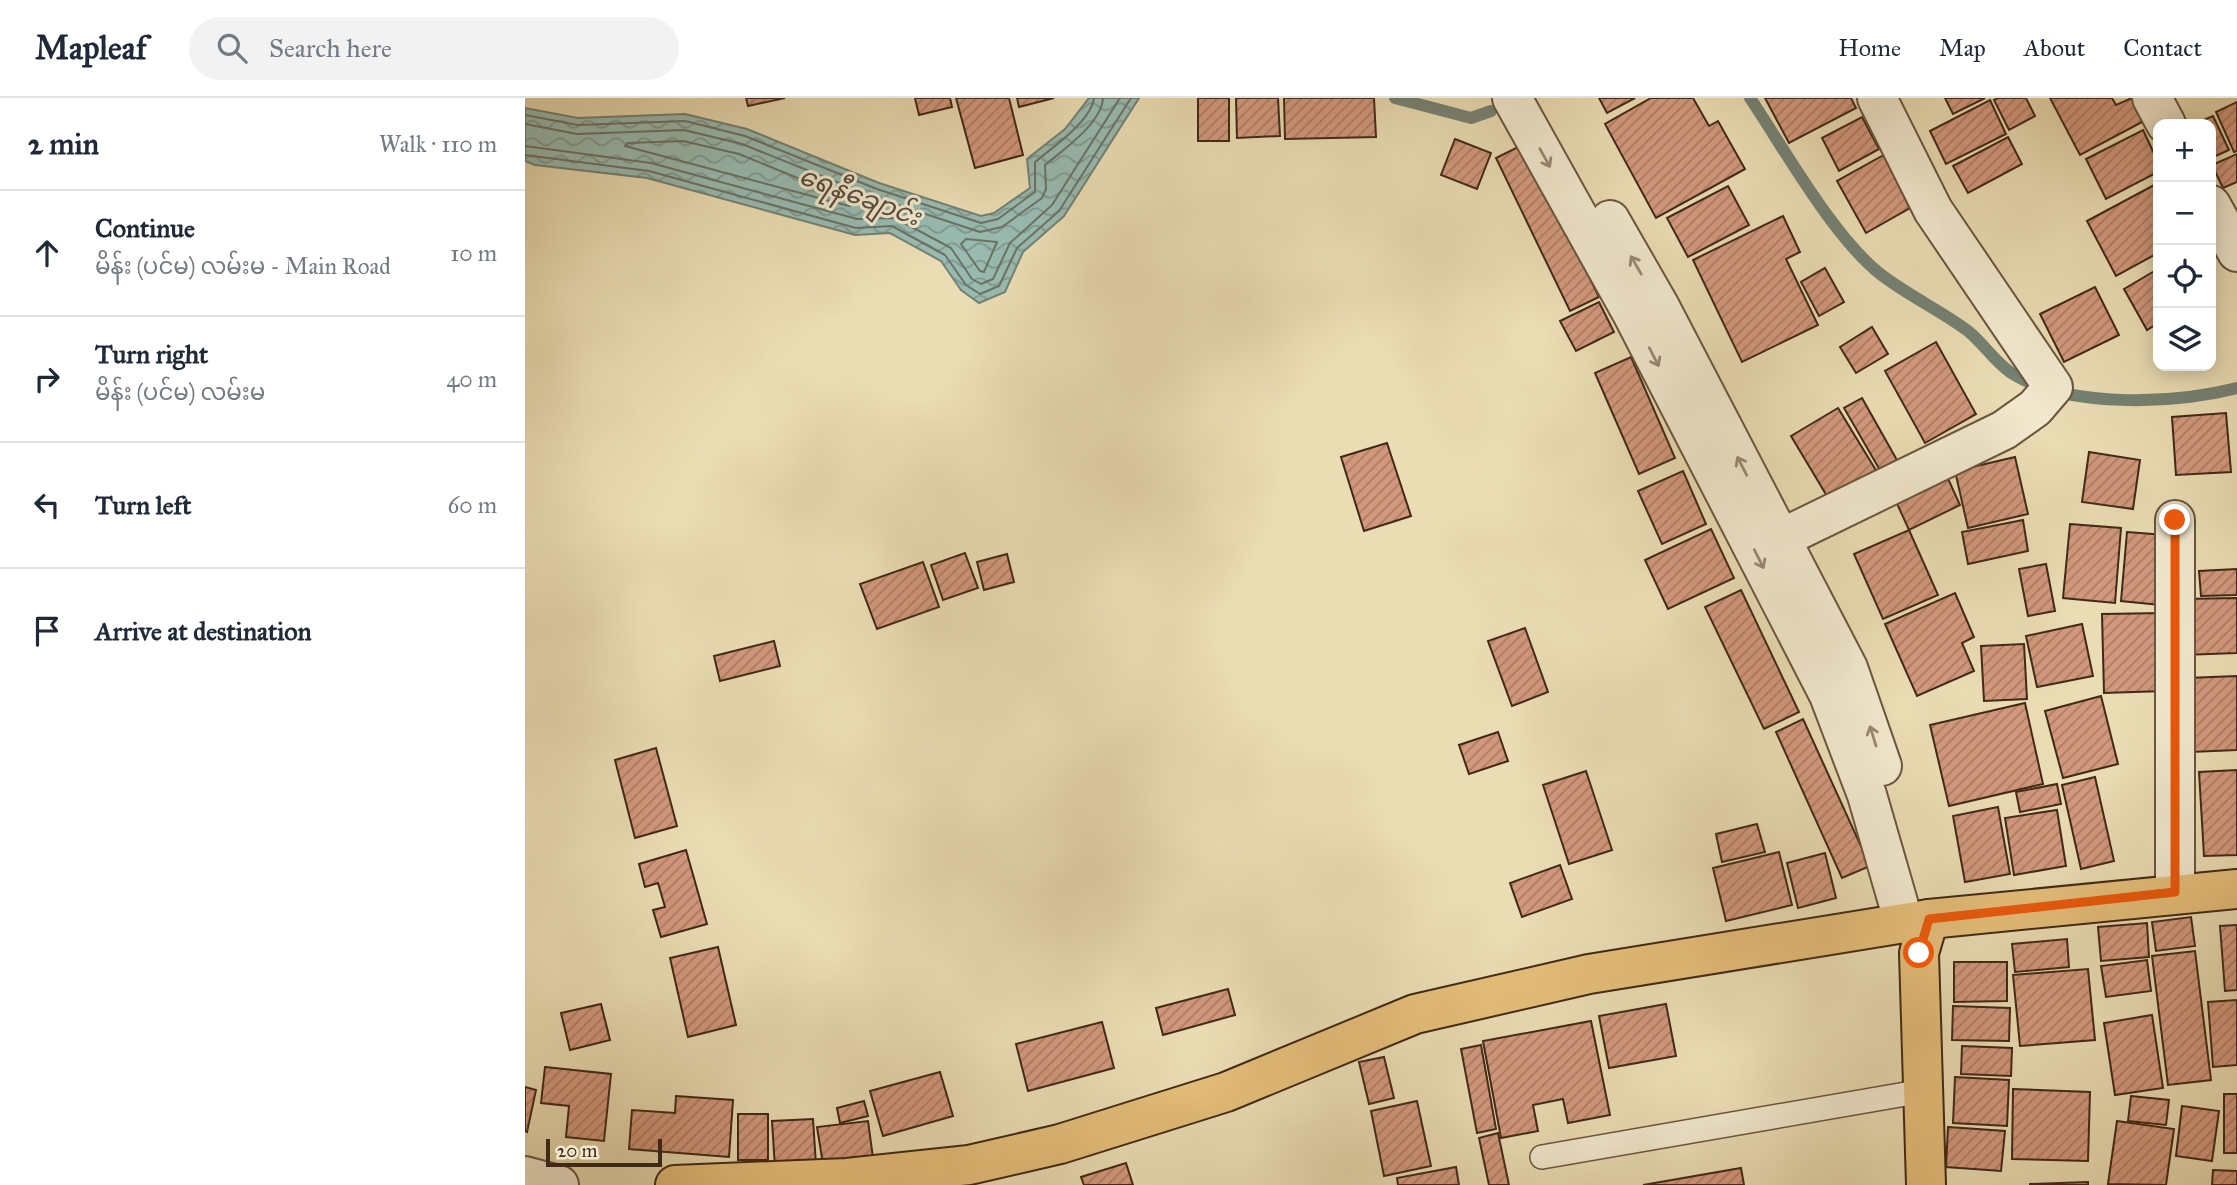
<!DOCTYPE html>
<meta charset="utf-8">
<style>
:root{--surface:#fff;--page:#f2f2f3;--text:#1f2937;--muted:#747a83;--line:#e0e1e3}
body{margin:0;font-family:"IM FELL Great Primer","Noto Sans Myanmar",serif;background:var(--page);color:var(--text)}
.controls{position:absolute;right:21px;top:21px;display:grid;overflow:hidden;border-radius:14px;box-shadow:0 4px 18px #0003}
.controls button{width:63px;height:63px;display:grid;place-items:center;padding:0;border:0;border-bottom:2px solid var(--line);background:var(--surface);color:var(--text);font:35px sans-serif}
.scale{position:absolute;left:21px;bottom:18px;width:116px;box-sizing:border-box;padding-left:7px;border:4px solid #412917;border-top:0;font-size:19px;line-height:24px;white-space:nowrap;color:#412917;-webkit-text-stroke:5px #f1e8ce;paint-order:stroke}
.stop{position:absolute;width:21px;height:21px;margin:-16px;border:5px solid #ea580c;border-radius:50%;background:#fff}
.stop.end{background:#ea580c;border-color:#fff;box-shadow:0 2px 7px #0008}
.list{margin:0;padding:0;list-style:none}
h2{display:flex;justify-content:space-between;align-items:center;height:91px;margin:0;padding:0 28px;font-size:30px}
h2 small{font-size:23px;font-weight:400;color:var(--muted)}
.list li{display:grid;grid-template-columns:46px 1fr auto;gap:21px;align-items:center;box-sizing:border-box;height:126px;padding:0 28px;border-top:2px solid var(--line)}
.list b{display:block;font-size:26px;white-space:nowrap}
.list p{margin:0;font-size:23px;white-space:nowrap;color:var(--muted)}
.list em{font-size:23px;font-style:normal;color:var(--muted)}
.icon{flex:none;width:38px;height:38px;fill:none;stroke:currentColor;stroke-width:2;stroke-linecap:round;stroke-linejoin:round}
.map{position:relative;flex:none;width:1712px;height:1087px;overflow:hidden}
header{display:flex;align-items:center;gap:42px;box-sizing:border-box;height:98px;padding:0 35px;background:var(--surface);border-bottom:2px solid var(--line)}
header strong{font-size:33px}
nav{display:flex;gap:38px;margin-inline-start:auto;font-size:24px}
.search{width:490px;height:63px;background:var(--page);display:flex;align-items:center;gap:18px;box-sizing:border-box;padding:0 24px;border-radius:38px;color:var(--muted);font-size:26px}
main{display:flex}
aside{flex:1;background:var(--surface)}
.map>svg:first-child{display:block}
.water{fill:url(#water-waves);stroke:#758173;stroke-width:2}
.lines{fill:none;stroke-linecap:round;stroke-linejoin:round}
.shore{stroke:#6c7264;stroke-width:2}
.stream{stroke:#758173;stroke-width:12}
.building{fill:url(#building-hatch);stroke:#412917;stroke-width:2}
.service-casing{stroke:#6b563e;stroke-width:26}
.minor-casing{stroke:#6b563e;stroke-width:42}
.tertiary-casing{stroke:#6b563e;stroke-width:42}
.primary-casing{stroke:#412917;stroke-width:42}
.service{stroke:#f1e8ce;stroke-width:23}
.minor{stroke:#f1e8ce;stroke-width:38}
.tertiary{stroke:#f1e8ce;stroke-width:38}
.primary{stroke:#e5be7a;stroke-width:38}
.oneway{stroke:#998872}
.route{stroke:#ea580c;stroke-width:9}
.labels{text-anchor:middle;stroke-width:6;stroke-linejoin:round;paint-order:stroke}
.water-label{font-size:26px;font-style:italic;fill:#574e3e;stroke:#f1e8ce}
</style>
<header>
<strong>Mapleaf</strong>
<div class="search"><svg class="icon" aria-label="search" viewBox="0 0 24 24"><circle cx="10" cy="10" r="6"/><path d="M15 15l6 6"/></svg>Search here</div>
<nav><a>Home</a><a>Map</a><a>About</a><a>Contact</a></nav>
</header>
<main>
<aside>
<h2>2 min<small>Walk · 110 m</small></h2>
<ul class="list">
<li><svg class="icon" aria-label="ahead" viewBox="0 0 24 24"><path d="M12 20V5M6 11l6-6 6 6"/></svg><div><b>Continue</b><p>မိန်း (ပင်မ) လမ်းမ - Main Road</p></div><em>10 m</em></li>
<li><svg class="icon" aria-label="right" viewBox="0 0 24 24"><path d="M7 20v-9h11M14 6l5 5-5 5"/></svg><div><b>Turn right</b><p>မိန်း (ပင်မ) လမ်းမ</p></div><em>40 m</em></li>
<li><svg class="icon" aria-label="left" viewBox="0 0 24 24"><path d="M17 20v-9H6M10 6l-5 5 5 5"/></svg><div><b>Turn left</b></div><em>60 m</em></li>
<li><svg class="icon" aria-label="arrive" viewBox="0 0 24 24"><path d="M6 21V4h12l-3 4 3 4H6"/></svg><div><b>Arrive at destination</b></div></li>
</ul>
</aside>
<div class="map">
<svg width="1712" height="1087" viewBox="0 0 1712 1087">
<defs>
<pattern id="water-waves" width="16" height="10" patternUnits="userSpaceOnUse" patternTransform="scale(1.75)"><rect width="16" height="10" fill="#98bbb1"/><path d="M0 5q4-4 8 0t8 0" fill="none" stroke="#7e988f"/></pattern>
<pattern id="building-hatch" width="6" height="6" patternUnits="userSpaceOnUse" patternTransform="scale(1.75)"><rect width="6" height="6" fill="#d2987c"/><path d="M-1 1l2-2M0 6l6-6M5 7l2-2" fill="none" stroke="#ac7c65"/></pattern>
</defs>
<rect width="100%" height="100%" fill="#eadcb3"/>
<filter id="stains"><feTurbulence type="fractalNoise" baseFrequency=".00286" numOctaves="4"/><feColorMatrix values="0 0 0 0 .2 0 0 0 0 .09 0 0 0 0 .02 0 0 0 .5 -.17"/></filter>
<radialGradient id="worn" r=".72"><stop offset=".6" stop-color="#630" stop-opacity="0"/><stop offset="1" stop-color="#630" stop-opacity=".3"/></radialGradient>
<path class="water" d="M564 0H614L539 118 498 154 480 194 454 205 436 192 416 163 365 135 330 137 122 80 10 67 0 63V10L53 20 160 16 222 31 354 85 456 118 469 115 505 90 502 61 540 31Z"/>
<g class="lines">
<g class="shore">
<path d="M0 17 53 27 160 23 220 38 352 91 456 125 473 121 510 94V64C528 49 566 23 569 0"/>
<path d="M0 26 52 36 159 32 217 46 349 99 455 134 477 129 517 100 521 91 520 67C538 52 577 25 578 0"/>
<path d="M158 43 214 56 326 102 328 106 324 108 100 48 103 45Z"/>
<path d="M0 48 126 65 332 121 370 120 426 150 447 181 456 186 468 181 485 145 527 107 595 0"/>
<path d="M0 57 124 73 331 130 367 128 420 157 441 187 455 196 474 188 492 150 534 113 606 0"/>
<path d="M441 141 472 144 459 174 455 173 436 146Z"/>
</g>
<g class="stream">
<path d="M870 0 946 20 966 13"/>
<path d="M1225 0C1260 52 1307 137 1354 175 1382 197 1415 212 1443 233 1458 245 1469 263 1485 274 1541 311 1649 306 1712 290"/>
</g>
</g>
<g class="building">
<path d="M221 0H260L223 8Z"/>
<path d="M390 0H425L427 9 394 17Z"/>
<path d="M431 0H484L498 57 450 70Z"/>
<path d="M492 0H529L494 9Z"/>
<rect x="673" y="0" width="31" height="43"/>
<path d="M711 0H753L755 38 712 40Z"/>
<path d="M759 0H849L851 39 760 41Z"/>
<path d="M1074 0H1110L1082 15Z"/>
<path d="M1126 0H1168L1184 28 1193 23 1220 71 1131 120 1080 26Z"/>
<path d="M1240 0H1326L1331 10 1264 45Z"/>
<path d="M1420 0H1460L1428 16Z"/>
<path d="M1473 0H1501L1510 18 1484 32 1469 2Z"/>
<path d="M1525 0H1587L1591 7 1607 0 1619 23 1555 57Z"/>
<path d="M1465 2 1481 36 1421 66 1405 33Z"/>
<path d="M1712 4V53L1709 54 1691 14Z"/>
<path d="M1688 18 1704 52 1686 60V26H1669Z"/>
<path d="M1337 19 1354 51 1314 73 1297 40Z"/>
<path d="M1618 32 1633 64V74L1581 101 1561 61Z"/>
<path d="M1483 39 1497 66 1443 95 1428 68Z"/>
<path d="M930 41 966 55 952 91 916 77Z"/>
<path d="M999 46 1074 199 1045 213 971 60Z"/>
<path d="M1364 54 1392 106 1341 135 1312 83Z"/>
<path d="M1712 56V84L1698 90 1687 67Z"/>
<path d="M1633 85V155L1591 178 1562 123Z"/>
<path d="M1203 88 1224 127 1163 159 1142 120Z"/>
<path d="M1258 118 1275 154 1261 161 1293 227 1217 264 1168 162Z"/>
<path d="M1300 170 1319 204 1294 218 1276 184Z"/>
<path d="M1633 171V225L1622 232 1599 191Z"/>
<path d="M1570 189 1594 237 1539 264 1515 216Z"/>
<path d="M1074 204 1089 234 1051 253 1035 223Z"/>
<path d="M1347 229 1363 256 1331 275 1315 249Z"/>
<path d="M1411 244 1451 316 1400 345 1360 273Z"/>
<path d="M1106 259 1150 360 1114 376 1070 275Z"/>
<path d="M1337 300 1373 364 1356 374 1319 310Z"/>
<path d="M1313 310 1352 374 1305 403 1266 338Z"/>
<path d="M1701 315 1706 374 1651 377 1647 319Z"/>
<path d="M862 345 886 418 839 433 816 359Z"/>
<path d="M1564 354 1615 362 1608 411 1557 404Z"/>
<path d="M1490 359 1503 416 1443 430 1430 373Z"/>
<path d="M1158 373 1181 426 1137 446 1113 393Z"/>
<path d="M1420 374 1435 407 1384 432 1369 399Z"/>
<path d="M1498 422 1503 453 1443 466 1437 434Z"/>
<path d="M1545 426 1596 430 1590 505 1538 500Z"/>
<path d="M1186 431 1209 480 1143 511 1120 462Z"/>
<path d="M1384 432 1413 497 1358 521 1329 456Z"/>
<path d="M1602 434 1640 437 1635 507 1596 503Z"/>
<path d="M440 455 453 490 418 502 406 467Z"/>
<path d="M482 456 489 484 459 492 452 464Z"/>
<path d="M398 464 414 509 352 531 335 486Z"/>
<path d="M1521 466 1530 513 1503 518 1494 471Z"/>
<path d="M1712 471V497L1676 498 1674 473Z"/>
<path d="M1216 492 1274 614 1239 631 1180 509Z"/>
<path d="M1430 495 1449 539 1437 545 1449 573 1392 598 1360 526Z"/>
<path d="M1712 500V555L1658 557 1657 501Z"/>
<path d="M1638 515 1639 593 1579 595 1577 516Z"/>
<path d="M1557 526 1568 578 1512 589 1501 538Z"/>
<path d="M1000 530 1023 594 987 608 963 543Z"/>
<path d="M249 543 255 568 195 583 189 558Z"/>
<path d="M1499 546 1502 601 1459 603 1456 548Z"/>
<path d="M1712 578V652L1666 654 1662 580Z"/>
<path d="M1576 598 1593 666 1538 680 1520 613Z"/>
<path d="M1500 605 1518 686 1424 708 1405 627Z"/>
<path d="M1278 621 1345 768 1317 780 1251 634Z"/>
<path d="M973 634 983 663 944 676 934 647Z"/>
<path d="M131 650 152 728 110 740 90 662Z"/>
<path d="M1712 672V757L1679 758 1674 674Z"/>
<path d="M1061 673 1087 752 1044 766 1018 687Z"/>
<path d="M1570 679 1589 763 1556 771 1537 687Z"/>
<path d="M1532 686 1536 706 1495 714 1491 694Z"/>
<path d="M1473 709 1485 776 1440 784 1428 718Z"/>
<path d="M1532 712 1541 768 1489 777 1480 720Z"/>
<path d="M1232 726 1240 754 1197 764 1191 736Z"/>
<path d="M161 752 182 826 136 839 128 812 140 809 133 785 120 789 114 766Z"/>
<path d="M1254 754 1267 807 1201 823 1188 770Z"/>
<path d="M1300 755 1311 800 1273 810 1262 765Z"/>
<path d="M1035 767 1047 801 997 819 985 785Z"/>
<path d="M1666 819 1670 848 1631 853 1627 824Z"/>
<path d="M1622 825 1624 859 1576 863 1573 829Z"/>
<path d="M1712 827V892L1700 893 1695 828Z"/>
<path d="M1542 841 1544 869 1490 874 1487 846Z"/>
<path d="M193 849 211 927 163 939 145 860Z"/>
<path d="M1670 853 1686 982 1643 987 1627 858Z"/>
<path d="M1622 862 1626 893 1581 899 1576 868Z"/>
<path d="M1429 864H1482V903L1429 904Z"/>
<path d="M1563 871 1570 942 1495 948 1488 877Z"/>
<path d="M703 891 710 917 638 937 631 910Z"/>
<path d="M1712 902V967L1688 969 1683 904Z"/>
<path d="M76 906 85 942 45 952 36 915Z"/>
<path d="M1141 906 1151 958 1084 970 1074 918Z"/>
<path d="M1428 908 1485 910 1484 943 1427 942Z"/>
<path d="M1627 917 1638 990 1590 997 1579 925Z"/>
<path d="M1066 923 1085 1017 1043 1025 1038 1001 1008 1007 1013 1033 976 1040 958 943Z"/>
<path d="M577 924 589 970 503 993 491 946Z"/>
<path d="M956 947 971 1031 952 1035 936 951Z"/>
<path d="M1437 948 1487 950 1486 978 1436 976Z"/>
<path d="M859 959 869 1000 844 1006 834 964Z"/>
<path d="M20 969 86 976 79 1043 41 1039 44 1008 16 1005Z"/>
<path d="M415 974 428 1018 358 1038 345 993Z"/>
<path d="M1430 979 1484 982 1482 1028 1428 1025Z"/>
<path d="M0 989 11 992 2 1034 0 1033Z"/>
<path d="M1488 991 1565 994 1563 1063 1487 1061Z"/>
<rect x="1699" y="996" width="13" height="59"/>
<path d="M151 998 208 1002 204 1059 104 1051 107 1012 150 1015Z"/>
<path d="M1606 998 1644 1002 1641 1027 1603 1023Z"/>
<path d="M339 1003 343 1018 315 1025 312 1010Z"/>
<path d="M892 1003 906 1068 859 1078 846 1013Z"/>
<path d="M1657 1008 1694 1013 1687 1063 1651 1058Z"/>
<rect x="213" y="1016" width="30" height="46"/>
<path d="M288 1021 291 1067 250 1070 247 1023Z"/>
<path d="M343 1023 348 1060 298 1066 292 1029Z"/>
<path d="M1592 1023 1649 1031 1641 1087 1583 1086Z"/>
<path d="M1423 1029 1480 1033 1476 1073 1421 1069Z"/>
<path d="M973 1035 984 1087H964L954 1040Z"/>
<path d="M601 1065 608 1087H559L556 1079Z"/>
<path d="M931 1069 934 1087H873L872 1080Z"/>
<path d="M1216 1070 1219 1087H1118Z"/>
<path d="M1688 1072 1712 1073V1087H1687Z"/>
<path d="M1563 1084V1087H1505V1086Z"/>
</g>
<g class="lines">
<defs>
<path id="service" d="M1017 1059 1398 993"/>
<g id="minor">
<path d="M1627 0 1641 26"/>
<path d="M1686 107 1712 154"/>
<path d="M1255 441 1479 332 1510 310 1528 289 1408 112 1352 0"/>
<path d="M1650 794V422"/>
<path d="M0 1078 34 1087"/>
</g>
<g id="tertiary">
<path d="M987 0 1108 217 1304 597 1342 697 1379 825"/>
<path d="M1085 122 1135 209 1323 570 1357 668"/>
</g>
<g id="primary">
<path d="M150 1087 322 1080 444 1067 535 1046 701 994 890 916 1064 876 1404 821 1712 791"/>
<path d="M1401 1087 1394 855 1404 821"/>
</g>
</defs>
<use href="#service" class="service-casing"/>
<use href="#minor" class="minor-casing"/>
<use href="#tertiary" class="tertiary-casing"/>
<use href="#primary" class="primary-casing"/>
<use href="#service" class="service"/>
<use href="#minor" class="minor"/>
<use href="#tertiary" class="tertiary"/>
<use href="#primary" class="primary"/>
</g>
<defs><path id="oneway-shaft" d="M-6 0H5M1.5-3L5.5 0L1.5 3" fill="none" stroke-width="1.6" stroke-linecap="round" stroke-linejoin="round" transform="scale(1.75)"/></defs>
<g class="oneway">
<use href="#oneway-shaft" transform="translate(1020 60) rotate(61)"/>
<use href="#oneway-shaft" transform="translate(1111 167) rotate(-120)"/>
<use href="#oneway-shaft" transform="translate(1129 259) rotate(63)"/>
<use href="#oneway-shaft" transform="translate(1217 368) rotate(-117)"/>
<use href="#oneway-shaft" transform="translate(1234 461) rotate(63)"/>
<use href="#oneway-shaft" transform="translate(1348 638) rotate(-107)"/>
</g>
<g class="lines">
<path class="route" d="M1394 855 1404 821 1650 794V422"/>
</g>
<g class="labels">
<g class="water-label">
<text transform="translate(335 98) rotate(20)" y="9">ရေနီချောင်း</text>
</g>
</g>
<rect width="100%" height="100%" filter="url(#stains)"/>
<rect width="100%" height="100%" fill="url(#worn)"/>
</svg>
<div class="controls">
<button>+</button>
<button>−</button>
<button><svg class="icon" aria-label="locate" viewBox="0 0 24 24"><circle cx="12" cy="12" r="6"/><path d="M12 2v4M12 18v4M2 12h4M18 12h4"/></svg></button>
<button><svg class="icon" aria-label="layers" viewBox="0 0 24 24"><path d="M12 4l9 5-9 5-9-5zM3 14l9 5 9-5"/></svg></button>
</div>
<div class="scale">20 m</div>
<div class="stop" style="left:1394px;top:855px"></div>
<div class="stop end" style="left:1650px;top:422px"></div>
</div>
</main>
